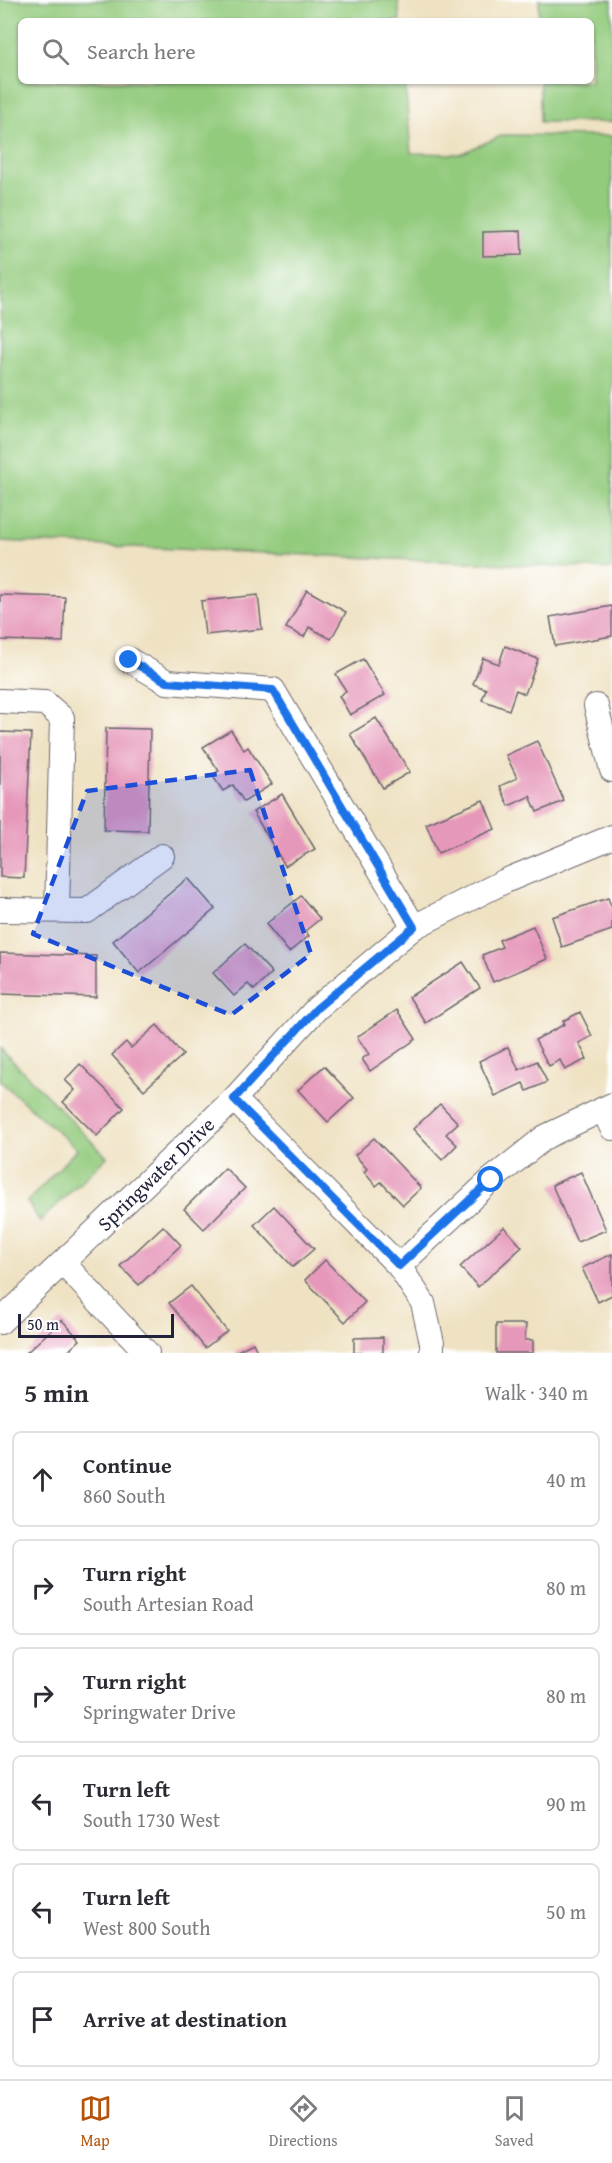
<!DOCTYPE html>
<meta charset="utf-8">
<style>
:root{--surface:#fff;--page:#f2f2f3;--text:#2b2b33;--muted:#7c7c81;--line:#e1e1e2;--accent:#b45309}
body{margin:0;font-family:"Gentium Book Plus",serif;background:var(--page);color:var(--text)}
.scale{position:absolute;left:18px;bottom:15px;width:156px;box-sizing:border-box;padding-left:6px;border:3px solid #22223b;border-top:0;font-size:16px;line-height:21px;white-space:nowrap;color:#22223b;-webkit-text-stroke:4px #fff;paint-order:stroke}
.stop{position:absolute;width:18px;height:18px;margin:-14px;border:4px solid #1a73e8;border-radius:50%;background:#fff}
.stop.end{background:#1a73e8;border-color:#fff;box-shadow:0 2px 6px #0008}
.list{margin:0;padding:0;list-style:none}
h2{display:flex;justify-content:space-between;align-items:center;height:78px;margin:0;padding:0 24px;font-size:26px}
h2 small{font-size:20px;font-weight:400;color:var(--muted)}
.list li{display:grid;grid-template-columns:39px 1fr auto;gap:18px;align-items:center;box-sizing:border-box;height:96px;margin:0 12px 12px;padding:0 12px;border:2px solid var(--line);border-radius:9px}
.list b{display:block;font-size:22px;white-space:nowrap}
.list p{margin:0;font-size:20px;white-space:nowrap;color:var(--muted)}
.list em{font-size:20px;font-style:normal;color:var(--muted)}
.icon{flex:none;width:33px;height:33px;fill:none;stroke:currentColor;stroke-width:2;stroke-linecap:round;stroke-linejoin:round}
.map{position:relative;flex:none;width:612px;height:1353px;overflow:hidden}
.search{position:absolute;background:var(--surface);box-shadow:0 2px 4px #0004;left:18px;right:18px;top:18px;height:66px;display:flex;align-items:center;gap:15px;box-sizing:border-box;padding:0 21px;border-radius:9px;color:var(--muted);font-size:22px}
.sheet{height:726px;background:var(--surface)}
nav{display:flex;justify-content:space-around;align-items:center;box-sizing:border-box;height:84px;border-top:2px solid var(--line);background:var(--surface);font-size:16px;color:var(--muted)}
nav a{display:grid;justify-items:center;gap:3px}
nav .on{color:var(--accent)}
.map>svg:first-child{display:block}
.green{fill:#93cb7d;stroke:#5a765c;stroke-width:1.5}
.building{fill:#e698ba}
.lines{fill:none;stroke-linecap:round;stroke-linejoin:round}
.minor-casing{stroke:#6a656b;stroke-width:26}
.minor{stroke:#fff;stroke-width:24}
.route{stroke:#1a73e8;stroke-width:8}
.marked{fill:#1d4ed8;fill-opacity:0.2;stroke:#1d4ed8;stroke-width:4.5;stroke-dasharray:12 8;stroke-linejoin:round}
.labels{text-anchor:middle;stroke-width:5;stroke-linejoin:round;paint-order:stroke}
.street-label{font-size:20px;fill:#22223b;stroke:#fff}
</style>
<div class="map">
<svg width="612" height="1353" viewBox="0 0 612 1353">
<rect width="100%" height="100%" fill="#fff"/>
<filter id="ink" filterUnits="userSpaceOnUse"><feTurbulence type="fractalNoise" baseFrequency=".0167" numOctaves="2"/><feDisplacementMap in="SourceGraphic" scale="12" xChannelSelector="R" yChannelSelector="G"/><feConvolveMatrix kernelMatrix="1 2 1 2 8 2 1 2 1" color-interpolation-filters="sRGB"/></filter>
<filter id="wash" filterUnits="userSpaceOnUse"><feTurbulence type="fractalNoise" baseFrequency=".008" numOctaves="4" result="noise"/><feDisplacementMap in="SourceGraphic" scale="24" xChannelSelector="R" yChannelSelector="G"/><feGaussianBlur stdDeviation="1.35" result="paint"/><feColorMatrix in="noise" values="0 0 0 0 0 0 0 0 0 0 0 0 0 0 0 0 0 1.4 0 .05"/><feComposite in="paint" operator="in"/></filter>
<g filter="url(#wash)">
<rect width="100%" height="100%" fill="#efe2c3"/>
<g class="green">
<path d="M0 0H398L400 21H21V81H405L411 153 460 154 503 135 612 136V569L0 541Z"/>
<path d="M539 0H612V122H540V81H591V21H539Z"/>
<path d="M0 1048 107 1157 40 1221 27 1202 77 1149 0 1081Z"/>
</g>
<g id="blocks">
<g class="building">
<path d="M521 231 522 255 483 256V232Z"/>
<path d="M307 590 346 612 331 639 309 627 304 637 286 628Z"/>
<path d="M0 595 65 597 63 642 0 640Z"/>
<path d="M258 595 262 629 205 635 201 601Z"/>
<path d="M612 606V636L555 646 550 617Z"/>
<path d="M505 646 538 659 525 694 516 690 509 710 482 700 486 689 473 684 483 658 499 664Z"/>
<path d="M363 659 385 695 350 715 339 696 346 691 336 674Z"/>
<path d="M376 718 410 772 383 788 350 734Z"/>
<path d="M106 728 150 729 148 831 104 830Z"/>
<path d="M231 730 244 750 248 747 272 784 244 802 233 785 223 791 212 775 219 771 203 747Z"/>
<path d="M0 732 31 733 24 878 0 877Z"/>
<path d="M537 741 564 801 537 812 530 796 509 806 500 786 517 778 506 755Z"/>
<path d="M282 794 315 849 285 866 253 812Z"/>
<path d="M483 800 495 829 438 853 426 824Z"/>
<path d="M188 878 215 909 139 973 113 941Z"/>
<path d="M301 896 320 919 305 931 309 936 289 952 266 924Z"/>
<path d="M608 898 612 908V930L562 947 552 917Z"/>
<path d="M533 926 547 959 493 982 482 955 502 947 499 940Z"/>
<path d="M245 944 272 973 254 990 248 984 234 996 213 973Z"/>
<path d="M0 953 96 956V997L0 994Z"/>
<path d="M463 962 480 988 426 1023 409 997Z"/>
<path d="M397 1010 416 1039 370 1071 362 1059 369 1054 357 1037Z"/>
<path d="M580 1012 592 1036 579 1043 587 1059 565 1070 560 1060 549 1066 535 1040 565 1024 563 1021Z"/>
<path d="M157 1025 183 1055 144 1090 112 1055 126 1042 131 1048Z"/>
<path d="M508 1047 519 1070 537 1061 547 1082 527 1091 523 1083 495 1096 479 1061Z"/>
<path d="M80 1064 124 1108 97 1136 63 1102 75 1090 65 1080Z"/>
<path d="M324 1066 354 1098 328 1122 298 1090Z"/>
<path d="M440 1104 458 1123 446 1134 457 1145 442 1160 413 1129Z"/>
<path d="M374 1138 421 1188 403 1205 381 1182 376 1186 364 1172 367 1169 355 1155Z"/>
<path d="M225 1168 245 1188 204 1229 184 1209Z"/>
<path d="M581 1172 606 1230 577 1242 552 1185Z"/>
<path d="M274 1206 314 1249 293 1267 254 1225Z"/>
<path d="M163 1226 181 1245 139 1285 120 1266Z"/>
<path d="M504 1227 522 1247 478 1287 460 1267Z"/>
<path d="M612 1254V1295L598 1302 582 1268Z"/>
<path d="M325 1260 365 1302 345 1322 305 1280Z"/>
<path d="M191 1286 227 1331 205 1348 169 1303Z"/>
<path d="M62 1320 80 1340 66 1353H26Z"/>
<path d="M496 1324H526L525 1340H533V1353H496Z"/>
<path d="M383 1337V1353H354V1338Z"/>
<path d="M253 1343 258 1353H233Z"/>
</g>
</g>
</g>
<g filter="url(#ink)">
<use href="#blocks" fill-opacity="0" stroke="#6a656b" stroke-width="1.5"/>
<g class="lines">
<defs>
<g id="minor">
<path d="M129 660 167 682 273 690 414 927"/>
<path d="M0 701 45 703 62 718 57 910"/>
<path d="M596 706 612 770"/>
<path d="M0 910 87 911 162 856"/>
<path d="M234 1099 399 1266 423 1303 432 1343V1353"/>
<path d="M603 1109 612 1128"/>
<path d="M63 1263 147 1353"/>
<path d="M399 1266 491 1180 545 1137 612 1105"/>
<path d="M0 1322 234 1099 317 1008 414 927 505 881 612 837"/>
</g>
</defs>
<use href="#minor" class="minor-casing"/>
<use href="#minor" class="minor"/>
</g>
</g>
<g class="lines" filter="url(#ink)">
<path class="route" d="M129 660 167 682 273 690 414 927 317 1008 234 1099 399 1266 491 1180"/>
</g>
<path class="marked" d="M250 770 311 954 231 1015 33 934 87 791Z"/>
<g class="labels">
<g class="street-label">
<text transform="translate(156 1174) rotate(-44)" y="7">Springwater Drive</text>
</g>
</g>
</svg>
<div class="scale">50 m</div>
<div class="stop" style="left:491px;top:1180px"></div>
<div class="stop end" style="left:129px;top:660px"></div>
<div class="search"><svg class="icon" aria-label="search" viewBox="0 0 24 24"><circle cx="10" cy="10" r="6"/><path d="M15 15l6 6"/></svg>Search here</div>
</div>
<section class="sheet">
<h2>5 min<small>Walk · 340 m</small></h2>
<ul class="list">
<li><svg class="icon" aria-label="ahead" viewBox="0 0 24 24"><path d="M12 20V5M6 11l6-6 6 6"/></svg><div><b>Continue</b><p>860 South</p></div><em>40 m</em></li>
<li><svg class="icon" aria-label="right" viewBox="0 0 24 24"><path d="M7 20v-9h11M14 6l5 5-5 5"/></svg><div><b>Turn right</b><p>South Artesian Road</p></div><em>80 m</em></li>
<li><svg class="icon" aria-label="right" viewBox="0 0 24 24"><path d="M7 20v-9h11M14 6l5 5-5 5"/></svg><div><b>Turn right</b><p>Springwater Drive</p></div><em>80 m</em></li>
<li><svg class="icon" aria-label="left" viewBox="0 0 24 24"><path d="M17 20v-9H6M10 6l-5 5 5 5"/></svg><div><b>Turn left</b><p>South 1730 West</p></div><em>90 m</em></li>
<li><svg class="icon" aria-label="left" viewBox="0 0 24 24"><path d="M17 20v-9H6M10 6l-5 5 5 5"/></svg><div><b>Turn left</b><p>West 800 South</p></div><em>50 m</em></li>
<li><svg class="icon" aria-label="arrive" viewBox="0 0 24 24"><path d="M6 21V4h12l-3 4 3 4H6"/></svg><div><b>Arrive at destination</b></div></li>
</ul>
</section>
<nav>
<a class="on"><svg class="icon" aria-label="map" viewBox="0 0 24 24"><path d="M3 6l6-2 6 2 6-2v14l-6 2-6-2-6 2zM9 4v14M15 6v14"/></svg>Map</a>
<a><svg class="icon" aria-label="directions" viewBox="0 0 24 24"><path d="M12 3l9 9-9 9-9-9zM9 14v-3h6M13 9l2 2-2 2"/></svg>Directions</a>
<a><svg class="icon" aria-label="saved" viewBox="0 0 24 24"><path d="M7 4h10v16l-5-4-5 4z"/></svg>Saved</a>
</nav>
